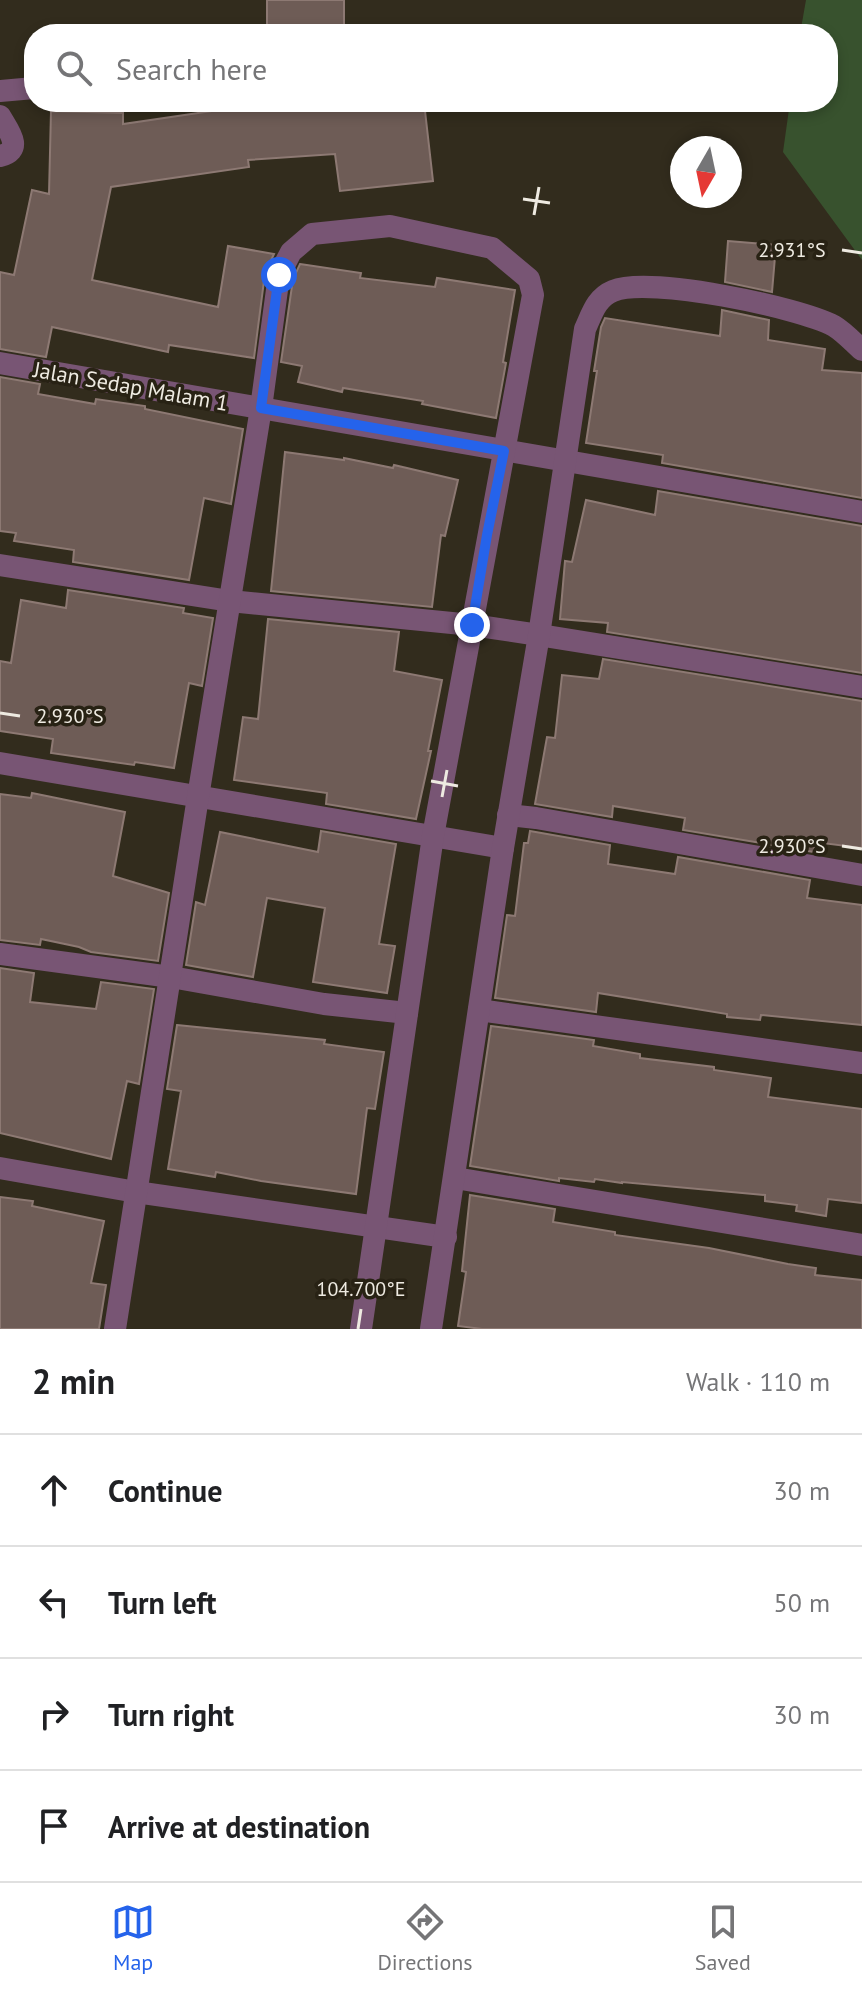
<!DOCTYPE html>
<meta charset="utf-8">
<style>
:root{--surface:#fff;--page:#f6f6f6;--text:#202124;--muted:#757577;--line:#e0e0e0;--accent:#2563eb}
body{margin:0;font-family:"PT Sans",sans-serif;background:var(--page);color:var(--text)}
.compass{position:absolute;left:670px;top:136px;width:72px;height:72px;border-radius:50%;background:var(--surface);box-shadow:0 4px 12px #0003;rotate:189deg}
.stop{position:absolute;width:24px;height:24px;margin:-18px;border:6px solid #2563eb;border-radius:50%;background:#fff}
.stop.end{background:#2563eb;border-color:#fff;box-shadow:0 2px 8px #0008}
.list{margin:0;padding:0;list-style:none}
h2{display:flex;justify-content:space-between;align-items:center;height:104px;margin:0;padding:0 32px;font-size:34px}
h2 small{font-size:26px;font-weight:400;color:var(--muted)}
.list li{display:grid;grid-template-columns:52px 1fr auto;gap:24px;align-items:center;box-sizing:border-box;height:112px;padding:0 32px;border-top:2px solid var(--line)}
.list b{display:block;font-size:30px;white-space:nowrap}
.list em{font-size:26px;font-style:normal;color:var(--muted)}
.icon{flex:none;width:44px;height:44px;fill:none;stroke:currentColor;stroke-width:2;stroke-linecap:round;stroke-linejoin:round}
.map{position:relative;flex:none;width:862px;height:1329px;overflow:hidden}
.search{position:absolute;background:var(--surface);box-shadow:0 4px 12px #0003;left:24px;right:24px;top:24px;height:88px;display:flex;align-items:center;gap:20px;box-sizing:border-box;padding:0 28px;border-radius:32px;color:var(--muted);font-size:30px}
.sheet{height:552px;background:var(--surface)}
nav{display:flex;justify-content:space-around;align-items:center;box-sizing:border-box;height:112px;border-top:2px solid var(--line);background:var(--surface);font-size:22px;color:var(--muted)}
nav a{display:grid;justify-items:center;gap:4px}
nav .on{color:var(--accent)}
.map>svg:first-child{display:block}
.green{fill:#38522e}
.building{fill:#6e5c56;stroke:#8d7973;stroke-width:2}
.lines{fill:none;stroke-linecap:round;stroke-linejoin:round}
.minor{stroke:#785574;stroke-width:22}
.route{stroke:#2563eb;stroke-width:10}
.ticks{fill:none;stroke:#eeeae1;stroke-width:3}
.labels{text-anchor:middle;stroke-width:7;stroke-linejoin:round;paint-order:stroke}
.street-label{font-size:22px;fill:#eeeae1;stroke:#282214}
.ticks-label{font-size:20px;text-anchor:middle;fill:#eeeae1;stroke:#282214;stroke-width:7;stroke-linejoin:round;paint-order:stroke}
</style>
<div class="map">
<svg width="862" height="1329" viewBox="0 0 862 1329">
<rect width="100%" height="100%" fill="#322c1d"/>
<path class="green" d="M806 0H862V260L783 152 790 102H828V34H800Z"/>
<g class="building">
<rect x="267" y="0" width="77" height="34"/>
<path d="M259 102H315V106L353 102H424L433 181 340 191 335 154 248 160 249 167 111 187 92 280 218 307 228 246 274 254 265 273 254 358 169 345 168 352 52 327 46 357 0 349V272L14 275 32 190 49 194 51 111 123 113V124L259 104Z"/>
<path d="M728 241 776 245 772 292 725 282Z"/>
<path d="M300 264 361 273 360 278 435 287 437 278 515 290 503 362 506 363 496 418 422 404 423 401 343 388 342 392 298 382 302 366 281 362 293 279Z"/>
<path d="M722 310 769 320 768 340 825 349 822 370 862 373V498L662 463 663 455 586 443 597 371H594L601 327 605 318 720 336Z"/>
<path d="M0 377 40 384 38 394 95 404 96 399 145 406V409L243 429 231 504 204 498 189 580 73 562 74 550 14 541 16 533 0 531Z"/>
<path d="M285 452 344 460V458L393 468 394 465 458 480 445 536 441 535 432 607 271 591Z"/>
<path d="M658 491 862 526V673L607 632 608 623 560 619 565 561 572 562 586 500 655 515Z"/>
<path d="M68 590 184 608 183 613 213 618 202 686 189 683 174 768 135 762 134 765 51 753 53 739 0 731V661L11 663 21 600 66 608Z"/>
<path d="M268 619 399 632 394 671 442 680 428 751H431L416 819 326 804 327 793 234 780 243 717 258 719Z"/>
<path d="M603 659 862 701V848L815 842 814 852 683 830 685 818 613 806 612 817 535 804 547 737 555 738 562 675 599 679Z"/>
<path d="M32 793 125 812 113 876 169 893 158 961 91 952 79 947 41 939 40 945 0 940V794L31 798Z"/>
<path d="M321 831 396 844 379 944 395 946 387 993 313 982 325 908 267 898 253 977 186 965 196 902 205 905 220 832 318 852Z"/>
<path d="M530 831 610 845 608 864 675 874 678 857 810 880 807 898 862 905V1025L761 1015 760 1020 727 1017V1014L598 993 596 1012 495 998 507 915 515 916 524 843H528Z"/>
<path d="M0 968 34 973 30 1002 96 1009 101 982 154 989 139 1084 127 1081 111 1159 0 1133Z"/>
<path d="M177 1025 325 1040 324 1044 384 1052 375 1109 367 1108 356 1194 261 1181 216 1172 215 1177 168 1169 181 1091 167 1089Z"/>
<path d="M491 1026 594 1040 593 1046 640 1054V1058L714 1067V1070L771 1078 768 1097 862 1109V1203L828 1199 826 1216 796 1211 797 1205 765 1201V1195L622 1182V1183L595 1179 594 1182 559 1178V1181L470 1166Z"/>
<path d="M470 1195 555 1209 553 1222 615 1232V1235L709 1248 788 1264 816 1268 815 1275 862 1280V1329H482L458 1326 466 1272 462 1271Z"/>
<path d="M0 1197 33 1201 32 1206 104 1221 91 1283 106 1285 99 1329H0Z"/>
</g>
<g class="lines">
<g class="minor">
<path d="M0 91 34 88"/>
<path d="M0 116C8 130 25 150 0 156"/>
<path d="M0 363 862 512"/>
<path d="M0 565 230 601 472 625 539 635 862 687"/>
<path d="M0 763 503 848"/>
<path d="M508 815 536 818 862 875"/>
<path d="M0 954 171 977 324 1004 407 1013"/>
<path d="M479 1010 862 1063"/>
<path d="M0 1168 136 1192 446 1237"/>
<path d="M455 1178 862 1245"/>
<path d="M115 1329 198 797 261 408 279 275 291 252 312 234 390 226 492 248 529 279 533 295 433 836 361 1329"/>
<path d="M431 1329 503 848 539 635 585 329C592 314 596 298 613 291 649 276 798 307 834 326 844 332 853 342 862 350"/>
</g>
</g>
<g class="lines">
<path class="route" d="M279 275 261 408 504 451 487 535 472 625"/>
</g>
<path class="ticks" d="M523 199 550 203M534 215 539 187M842 250 862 253M0 713 20 716M431 781 458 786M442 797 447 770M842 846 862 849M358 1329 361 1309"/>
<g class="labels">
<g class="street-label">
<text transform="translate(131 386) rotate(10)" y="8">Jalan Sedap Malam 1</text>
</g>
</g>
<g class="ticks-label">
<text x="792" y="257">2.931°S</text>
<text x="70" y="723">2.930°S</text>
<text x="792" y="853">2.930°S</text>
<text x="361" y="1296">104.700°E</text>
</g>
</svg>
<svg class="compass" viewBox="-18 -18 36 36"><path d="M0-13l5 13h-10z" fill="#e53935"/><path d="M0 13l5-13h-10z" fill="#757577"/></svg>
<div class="stop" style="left:279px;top:275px"></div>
<div class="stop end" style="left:472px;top:625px"></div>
<div class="search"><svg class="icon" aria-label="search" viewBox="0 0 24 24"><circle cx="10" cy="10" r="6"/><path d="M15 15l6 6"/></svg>Search here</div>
</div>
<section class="sheet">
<h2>2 min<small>Walk · 110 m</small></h2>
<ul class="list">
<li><svg class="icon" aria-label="ahead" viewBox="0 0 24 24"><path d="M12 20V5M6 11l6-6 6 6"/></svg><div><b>Continue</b></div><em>30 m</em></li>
<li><svg class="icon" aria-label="left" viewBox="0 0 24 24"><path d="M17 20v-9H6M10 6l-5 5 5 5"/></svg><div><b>Turn left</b></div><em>50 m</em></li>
<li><svg class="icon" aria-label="right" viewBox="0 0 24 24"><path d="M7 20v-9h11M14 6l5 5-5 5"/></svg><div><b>Turn right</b></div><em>30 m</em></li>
<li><svg class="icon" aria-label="arrive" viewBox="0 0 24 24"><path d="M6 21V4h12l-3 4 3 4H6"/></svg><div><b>Arrive at destination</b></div></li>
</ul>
</section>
<nav>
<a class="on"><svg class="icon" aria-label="map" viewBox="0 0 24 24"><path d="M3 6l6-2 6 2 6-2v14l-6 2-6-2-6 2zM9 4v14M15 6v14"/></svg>Map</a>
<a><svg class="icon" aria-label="directions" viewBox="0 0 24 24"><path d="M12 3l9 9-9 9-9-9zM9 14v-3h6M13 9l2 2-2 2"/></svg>Directions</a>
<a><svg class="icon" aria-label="saved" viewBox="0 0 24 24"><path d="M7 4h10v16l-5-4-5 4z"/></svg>Saved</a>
</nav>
